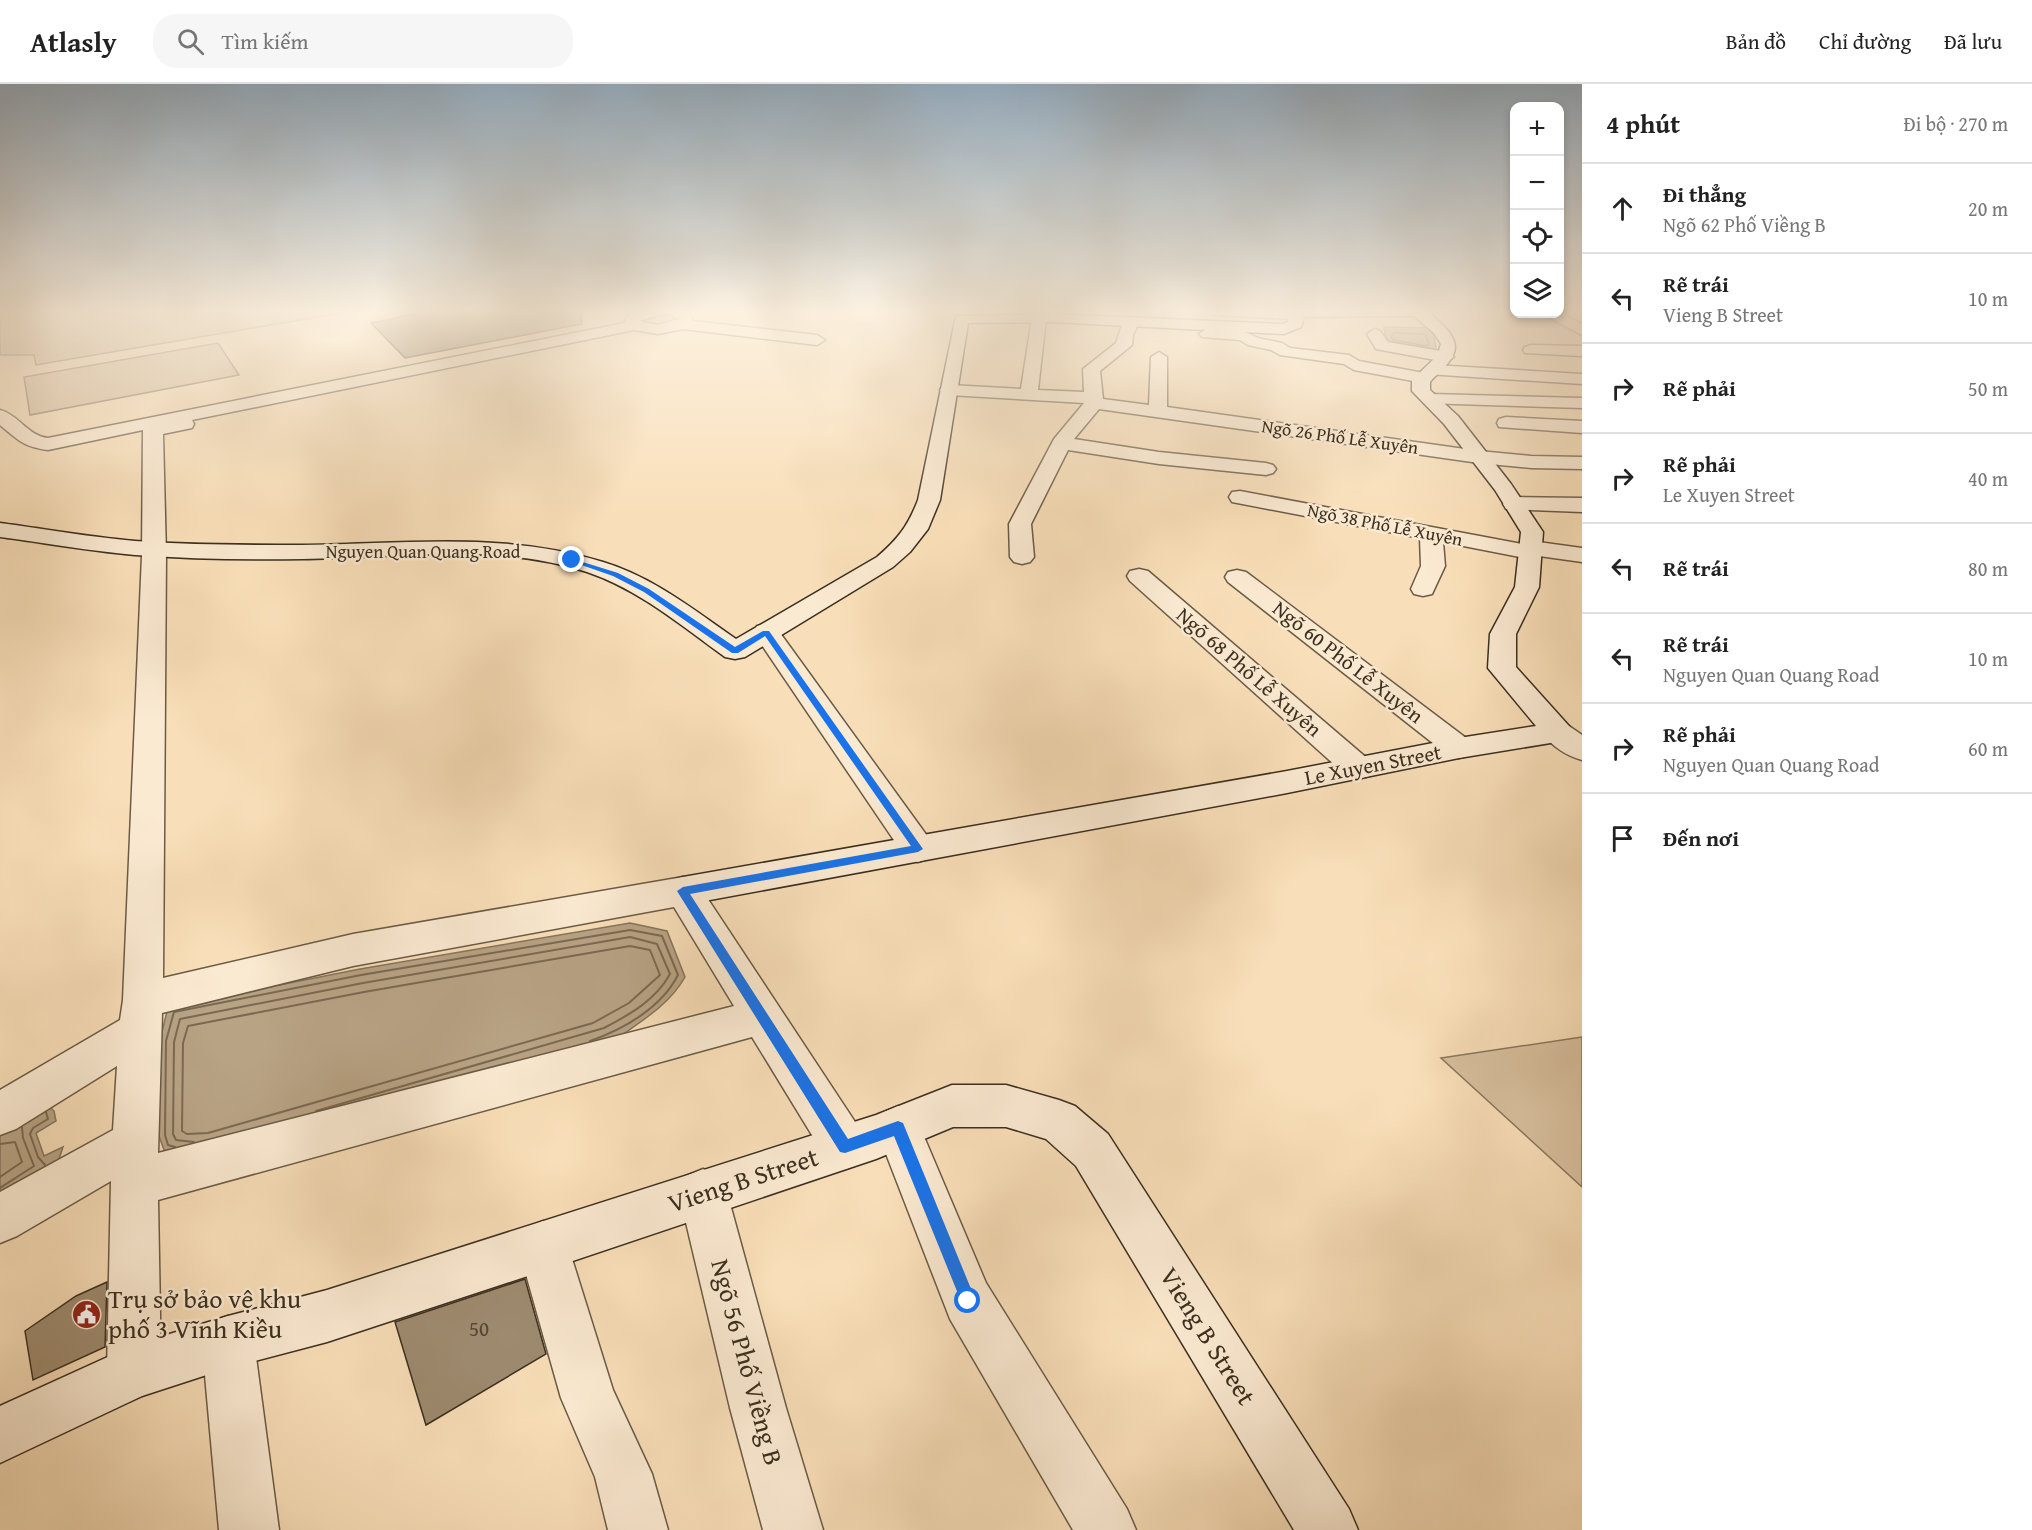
<!DOCTYPE html>
<html lang="vi">
<meta charset="utf-8">
<style>
:root{--surface:#fff;--page:#f6f6f6;--text:#222;--muted:#767676;--line:#e0e0e0}
body{margin:0;font-family:"Gentium Book Plus",serif;background:var(--page);color:var(--text)}
.controls{position:absolute;right:18px;top:18px;display:grid;overflow:hidden;border-radius:12px;box-shadow:0 3px 9px #0003}
.controls button{width:54px;height:54px;display:grid;place-items:center;padding:0;border:0;border-bottom:2px solid var(--line);background:var(--surface);color:var(--text);font:30px sans-serif}
.stop{position:absolute;width:18px;height:18px;margin:-14px;border:4px solid #1a73e8;border-radius:50%;background:#fff}
.stop.end{background:#1a73e8;border-color:#fff;box-shadow:0 2px 6px #0008}
.list{margin:0;padding:0;list-style:none}
h2{display:flex;justify-content:space-between;align-items:center;height:78px;margin:0;padding:0 24px;font-size:26px}
h2 small{font-size:20px;font-weight:400;color:var(--muted)}
.list li{display:grid;grid-template-columns:39px 1fr auto;gap:18px;align-items:center;box-sizing:border-box;height:90px;padding:0 24px;border-top:2px solid var(--line)}
.list b{display:block;font-size:22px;white-space:nowrap}
.list p{margin:0;font-size:20px;white-space:nowrap;color:var(--muted)}
.list em{font-size:20px;font-style:normal;color:var(--muted)}
.icon{flex:none;width:33px;height:33px;fill:none;stroke:currentColor;stroke-width:2;stroke-linecap:round;stroke-linejoin:round}
.map{position:relative;flex:none;width:1582px;height:1446px;overflow:hidden}
header{display:flex;align-items:center;gap:36px;box-sizing:border-box;height:84px;padding:0 30px;background:var(--surface);border-bottom:2px solid var(--line)}
header strong{font-size:28px}
nav{display:flex;gap:33px;margin-inline-start:auto;font-size:21px}
.search{width:420px;height:54px;background:var(--page);display:flex;align-items:center;gap:15px;box-sizing:border-box;padding:0 21px;border-radius:24px;color:var(--muted);font-size:22px}
main{display:flex}
aside{flex:1;background:var(--surface)}
.map>svg:first-child{display:block}
.green{fill:#d9c19f;stroke:#8a7860;stroke-width:1.5}
.water{fill:#b8a385;stroke:#86755d;stroke-width:1.5}
.lines{fill:none;stroke-linecap:round;stroke-linejoin:round}
.shore-far1{stroke:#7a6952;stroke-width:1.5}
.shore{stroke:#7a6952;stroke-width:2}
.building{fill:#9e8b70;stroke:#3b2f20;stroke-width:1.5}
.street-casing{stroke:#6a5b46;stroke-width:3}
.secondary-casing{stroke:#3b2f20;stroke-width:3}
.street{fill:#fbead2;fill-rule:evenodd}
.secondary{fill:#fbead2;fill-rule:evenodd}
.route{fill:#1a73e8}
.labels{text-anchor:middle;stroke-width:5;stroke-linejoin:round;paint-order:stroke}
.far-street-label{font-size:18px;fill:#3b2f20;stroke:#fbead2}
.street-label{font-size:21px;fill:#3b2f20;stroke:#fbead2}
.near-number-label{font-size:21px;fill:#544634}
.near-street-label{font-size:26px;fill:#3b2f20;stroke:#fbead2}
.near-poi-label{font-size:26px;fill:#3b2f20;stroke:#fbead2;text-anchor:start}
</style>
<header>
<strong>Atlasly</strong>
<div class="search"><svg class="icon" aria-label="search" viewBox="0 0 24 24"><circle cx="10" cy="10" r="6"/><path d="M15 15l6 6"/></svg>Tìm kiếm</div>
<nav><a>Bản đồ</a><a>Chỉ đường</a><a>Đã lưu</a></nav>
</header>
<main>
<div class="map">
<svg width="1582" height="1446" viewBox="0 0 1582 1446">
<rect width="100%" height="100%" fill="#f9dfb9"/>
<filter id="stains"><feTurbulence type="fractalNoise" baseFrequency=".00333" numOctaves="4"/><feColorMatrix values="0 0 0 0 .2 0 0 0 0 .09 0 0 0 0 .02 0 0 0 .5 -.17"/></filter>
<radialGradient id="worn" r=".72"><stop offset=".6" stop-color="#630" stop-opacity="0"/><stop offset="1" stop-color="#630" stop-opacity=".3"/></radialGradient>
<g class="green">
<path d="M4 227H353L36 281 34 271H0V228Z"/>
<path d="M218 259 239 291 30 331 24 293Z"/>
<path d="M1582 953V1103L1441 974Z"/>
</g>
<g class="water">
<path d="M1384 243 1428 244 1434 252 1437 270 1392 262 1386 257Z"/>
<path d="M630 839 667 847 685 893C670 920 643 936 619 953L184 1072 164 1066 159 1052 160 956 168 923 360 885Z"/>
<path d="M47 1020 54 1027 56 1037 36 1049 44 1072 63 1063 58 1078 0 1120V1039Z"/>
</g>
<g class="lines">
<path class="shore-far1" d="M1394 249 1425 250 1429 260 1426 262 1394 256 1391 253Z"/>
<g class="shore">
<path d="M630 862 650 866 660 891 629 919 593 939 208 1049 187 1050 182 1047 183 959 188 942 364 908Z"/>
<path d="M194 1058 176 1056 173 1050 174 958 180 935 363 899 630 853 657 860 670 890C656 916 629 931 604 944L316 1027"/>
<path d="M0 1060 15 1058 22 1078 0 1093"/>
<path d="M175 1063 168 1061 165 1051 166 957 174 928 361 891 630 846 662 852 678 891C661 924 624 945 590 957"/>
<path d="M45 1081 38 1073 30 1050 33 1044 48 1035 46 1028"/>
<path d="M0 1104 34 1082 23 1054 22 1043"/>
</g>
</g>
<g class="building">
<path d="M430 227H581L582 240 405 274 371 239Z"/>
<path d="M525 1195 546 1270 426 1341 395 1238Z"/>
<path d="M107 1198 105 1263 33 1296 25 1247 76 1212Z"/>
</g>
<g class="lines">
<defs>
<g id="street">
<path d="M636 227H685L690 229 693 237 817 251 825 256 817 261 683 245 658 250 634 246 192 336 194 340 192 344 163 350 166 471 163 894 353 850 683 793 696 797 861 1047 868 1063 861 1079 845 1085 829 1079 752 953 158 1116 161 1288 153 1307 134 1315 115 1307 107 1288 111 1097 17 1152 0 1159V1108L113 1046 117 982 16 1045 0 1051V1006L120 936 123 916 142 471 143 346 48 366C24 363 18 356 0 341V326C19 331 28 352 48 354L624 239 628 231ZM668 229 678 235 658 241 639 237ZM674 823 734 922 158 1069 162 929 353 882Z"/>
<path d="M1206 227H1297L1302 231 1295 235 1213 231Z"/>
<path d="M1560 229 1582 240V251L1542 230Z"/>
<path d="M1039 230 1046 234 1038 306 1084 308 1083 285 1116 259 1123 238 1131 233 1139 238 1133 251 1132 261 1100 287 1103 315 1149 321 1151 273 1159 268 1167 273V323L1479 367 1531 372 1582 373V385L1531 384 1479 379 1099 325 1074 355 1159 368 1266 379 1273 381 1276 385 1273 389 1266 391 1159 380 1068 366 1031 440 1034 473 1030 478 1022 480 1014 478 1010 473 1009 440 1054 355 1084 319 949 311 943 310 940 306 943 302 949 301 1021 305 1032 234Z"/>
<path d="M1207 245 1243 247 1258 254 1282 259 1290 264 1349 271 1359 277 1424 289 1430 290 1433 294 1430 298 1424 299 1354 286 1344 280 1280 271 1271 266 1248 261 1240 256 1202 253 1199 250Z"/>
<path d="M1375 245 1380 247 1388 258 1446 268 1454 273 1446 278 1376 265 1367 250Z"/>
<path d="M1531 261 1582 262V272L1525 269 1523 266 1525 263Z"/>
<path d="M1433 281 1582 290V300L1427 290 1425 286Z"/>
<path d="M1430 310 1582 314V324L1424 319 1421 315 1424 311Z"/>
<path d="M1506 333 1582 337V349L1499 343 1497 339 1499 335Z"/>
<path d="M1240 407 1522 460 1531 457 1582 464V478L1539 472 1530 475 1443 458 1445 482 1432 510 1423 512 1414 510 1411 505 1421 482 1420 454 1232 418 1229 413 1232 408Z"/>
<path d="M1514 413 1582 414V428L1506 425 1503 420 1506 415Z"/>
<path d="M1139 485 1148 487 1369 676 1374 684 1369 692 1358 695 1347 692 1130 497 1127 492 1130 487Z"/>
<path d="M1237 486 1246 488 1470 657 1474 664 1470 671 1459 674 1448 671 1228 498 1225 493 1228 488Z"/>
<path d="M766 540 775 542 930 756 935 765 930 774 918 778 906 774 753 548 757 542Z"/>
<path d="M1558 639 1569 642 1582 651V676C1567 672 1551 662 1543 649L1547 642Z"/>
<path d="M898 1022 914 1029 986 1199 1127 1425 1136 1446H1073L950 1235 876 1044 882 1029Z"/>
<path d="M703 1085 720 1092 727 1109 786 1324 823 1446H763L730 1324 679 1109 686 1092Z"/>
<path d="M543 1137 560 1145 568 1162 613 1306 652 1390 668 1446H608L595 1393 561 1314 518 1162 526 1145Z"/>
<path d="M228 1232 247 1239 254 1258 279 1446H219L202 1258 209 1239Z"/>
</g>
<g id="secondary">
<path d="M1293 227H1434L1431 231C1465 258 1461 270 1430 297V306L1458 332 1511 400 1543 448 1539 503 1516 550V583L1569 642 1573 649 1569 656 1459 674 1287 709 683 821 670 817 665 807 670 797 683 793 1287 687 1459 654 1536 642 1488 584 1490 550 1515 503 1521 448 1495 406 1444 340 1412 307V296L1437 272 1441 260 1434 249 1414 232 1304 233 1301 243 1284 250 1052 238 968 239 940 416 928 445 910 468 893 483 745 573 735 575 725 573C682 542 638 505 587 488 495 458 397 474 303 475 247 476 191 475 135 471 90 467 45 459 0 453V439C45 445 90 453 135 457 190 461 246 461 302 461 404 460 505 447 603 478 653 493 694 526 736 555L877 473C898 455 908 442 918 416L956 232 1052 230 1282 240 1288 238V231Z"/>
<path d="M952 1001H1006L1059 1016 1075 1022 1108 1050 1349 1425 1358 1446H1294L1076 1082 1046 1055 1006 1043H953L876 1075 543 1187 327 1258 228 1284 142 1312 0 1379V1322L134 1261 228 1232 327 1206 876 1031Z"/>
</g>
</defs>
<use href="#street" class="street-casing"/>
<use href="#secondary" class="secondary-casing"/>
<use href="#street" class="street"/>
<use href="#secondary" class="secondary"/>
</g>
<linearGradient id="sky" x2="0" y2="1"><stop stop-color="#95adc0"/><stop offset="0.53" stop-color="#fcf1e0"/><stop offset="1" stop-color="#fcf1e0" stop-opacity="0"/></linearGradient>
<rect width="1582" height="429" fill="url(#sky)"/>
<path class="route" d="M570 474 618 489 649 505 735 563 763 547H769L923 765 918 768 690 810 848 1055 898 1037 903 1039 976 1217 974 1222 968 1224 963 1222 894 1052 845 1069 840 1068 677 807 683 803 911 762 765 552 738 569H732L644 508 613 492 570 477Z"/>
<defs>
<symbol id="civic-disc" viewBox="-11 -11 22 22"><circle r="9.5" fill="#8f2418" stroke="#fbead2"/><path d="M-.6-6.5H3V-4.5H.6V-3L4-1V1h2V6H-6V1h2V-1L-.6-3ZM-1.2 2.5V6h2.4V2.5Z" fill="#fff"/></symbol>
</defs>
<g fill-rule="evenodd">
<use href="#civic-disc" x="70" y="1214" width="33" height="33"/>
</g>
<g class="labels">
<g class="far-street-label">
<text transform="translate(1340 353) rotate(8)" y="6">Ngõ 26 Phố Lễ Xuyên</text>
<text transform="translate(1385 441) rotate(11)" y="6">Ngõ 38 Phố Lễ Xuyên</text>
<text x="423" y="474">Nguyen Quan Quang Road</text>
</g>
<g class="street-label">
<text transform="translate(1348 578) rotate(38)" y="7">Ngõ 60 Phố Lễ Xuyên</text>
<text transform="translate(1249 588) rotate(41)" y="7">Ngõ 68 Phố Lễ Xuyên</text>
<text transform="translate(1373 681) rotate(-11)" y="7">Le Xuyen Street</text>
</g>
<g class="near-number-label">
<text x="479" y="1252">50</text>
</g>
<g class="near-street-label">
<text transform="translate(743 1096) rotate(-18)" y="9">Vieng B Street</text>
<text transform="translate(1208 1252) rotate(58)" y="9">Vieng B Street</text>
<text transform="translate(747 1278) rotate(75)" y="9">Ngõ 56 Phố Viềng B</text>
</g>
<g class="near-poi-label">
<text x="108" y="1224">Trụ sở bảo vệ khu<tspan x="108" dy="30">phố 3 Vĩnh Kiều</tspan></text>
</g>
</g>
<rect width="100%" height="100%" filter="url(#stains)"/>
<rect width="100%" height="100%" fill="url(#worn)"/>
</svg>
<div class="controls">
<button>+</button>
<button>−</button>
<button><svg class="icon" aria-label="locate" viewBox="0 0 24 24"><circle cx="12" cy="12" r="6"/><path d="M12 2v4M12 18v4M2 12h4M18 12h4"/></svg></button>
<button><svg class="icon" aria-label="layers" viewBox="0 0 24 24"><path d="M12 4l9 5-9 5-9-5zM3 14l9 5 9-5"/></svg></button>
</div>
<div class="stop" style="left:968px;top:1217px"></div>
<div class="stop end" style="left:572px;top:476px"></div>
</div>
<aside>
<h2>4 phút<small>Đi bộ · 270 m</small></h2>
<ul class="list">
<li><svg class="icon" aria-label="ahead" viewBox="0 0 24 24"><path d="M12 20V5M6 11l6-6 6 6"/></svg><div><b>Đi thẳng</b><p>Ngõ 62 Phố Viềng B</p></div><em>20 m</em></li>
<li><svg class="icon" aria-label="left" viewBox="0 0 24 24"><path d="M17 20v-9H6M10 6l-5 5 5 5"/></svg><div><b>Rẽ trái</b><p>Vieng B Street</p></div><em>10 m</em></li>
<li><svg class="icon" aria-label="right" viewBox="0 0 24 24"><path d="M7 20v-9h11M14 6l5 5-5 5"/></svg><div><b>Rẽ phải</b></div><em>50 m</em></li>
<li><svg class="icon" aria-label="right" viewBox="0 0 24 24"><path d="M7 20v-9h11M14 6l5 5-5 5"/></svg><div><b>Rẽ phải</b><p>Le Xuyen Street</p></div><em>40 m</em></li>
<li><svg class="icon" aria-label="left" viewBox="0 0 24 24"><path d="M17 20v-9H6M10 6l-5 5 5 5"/></svg><div><b>Rẽ trái</b></div><em>80 m</em></li>
<li><svg class="icon" aria-label="left" viewBox="0 0 24 24"><path d="M17 20v-9H6M10 6l-5 5 5 5"/></svg><div><b>Rẽ trái</b><p>Nguyen Quan Quang Road</p></div><em>10 m</em></li>
<li><svg class="icon" aria-label="right" viewBox="0 0 24 24"><path d="M7 20v-9h11M14 6l5 5-5 5"/></svg><div><b>Rẽ phải</b><p>Nguyen Quan Quang Road</p></div><em>60 m</em></li>
<li><svg class="icon" aria-label="arrive" viewBox="0 0 24 24"><path d="M6 21V4h12l-3 4 3 4H6"/></svg><div><b>Đến nơi</b></div></li>
</ul>
</aside>
</main>
